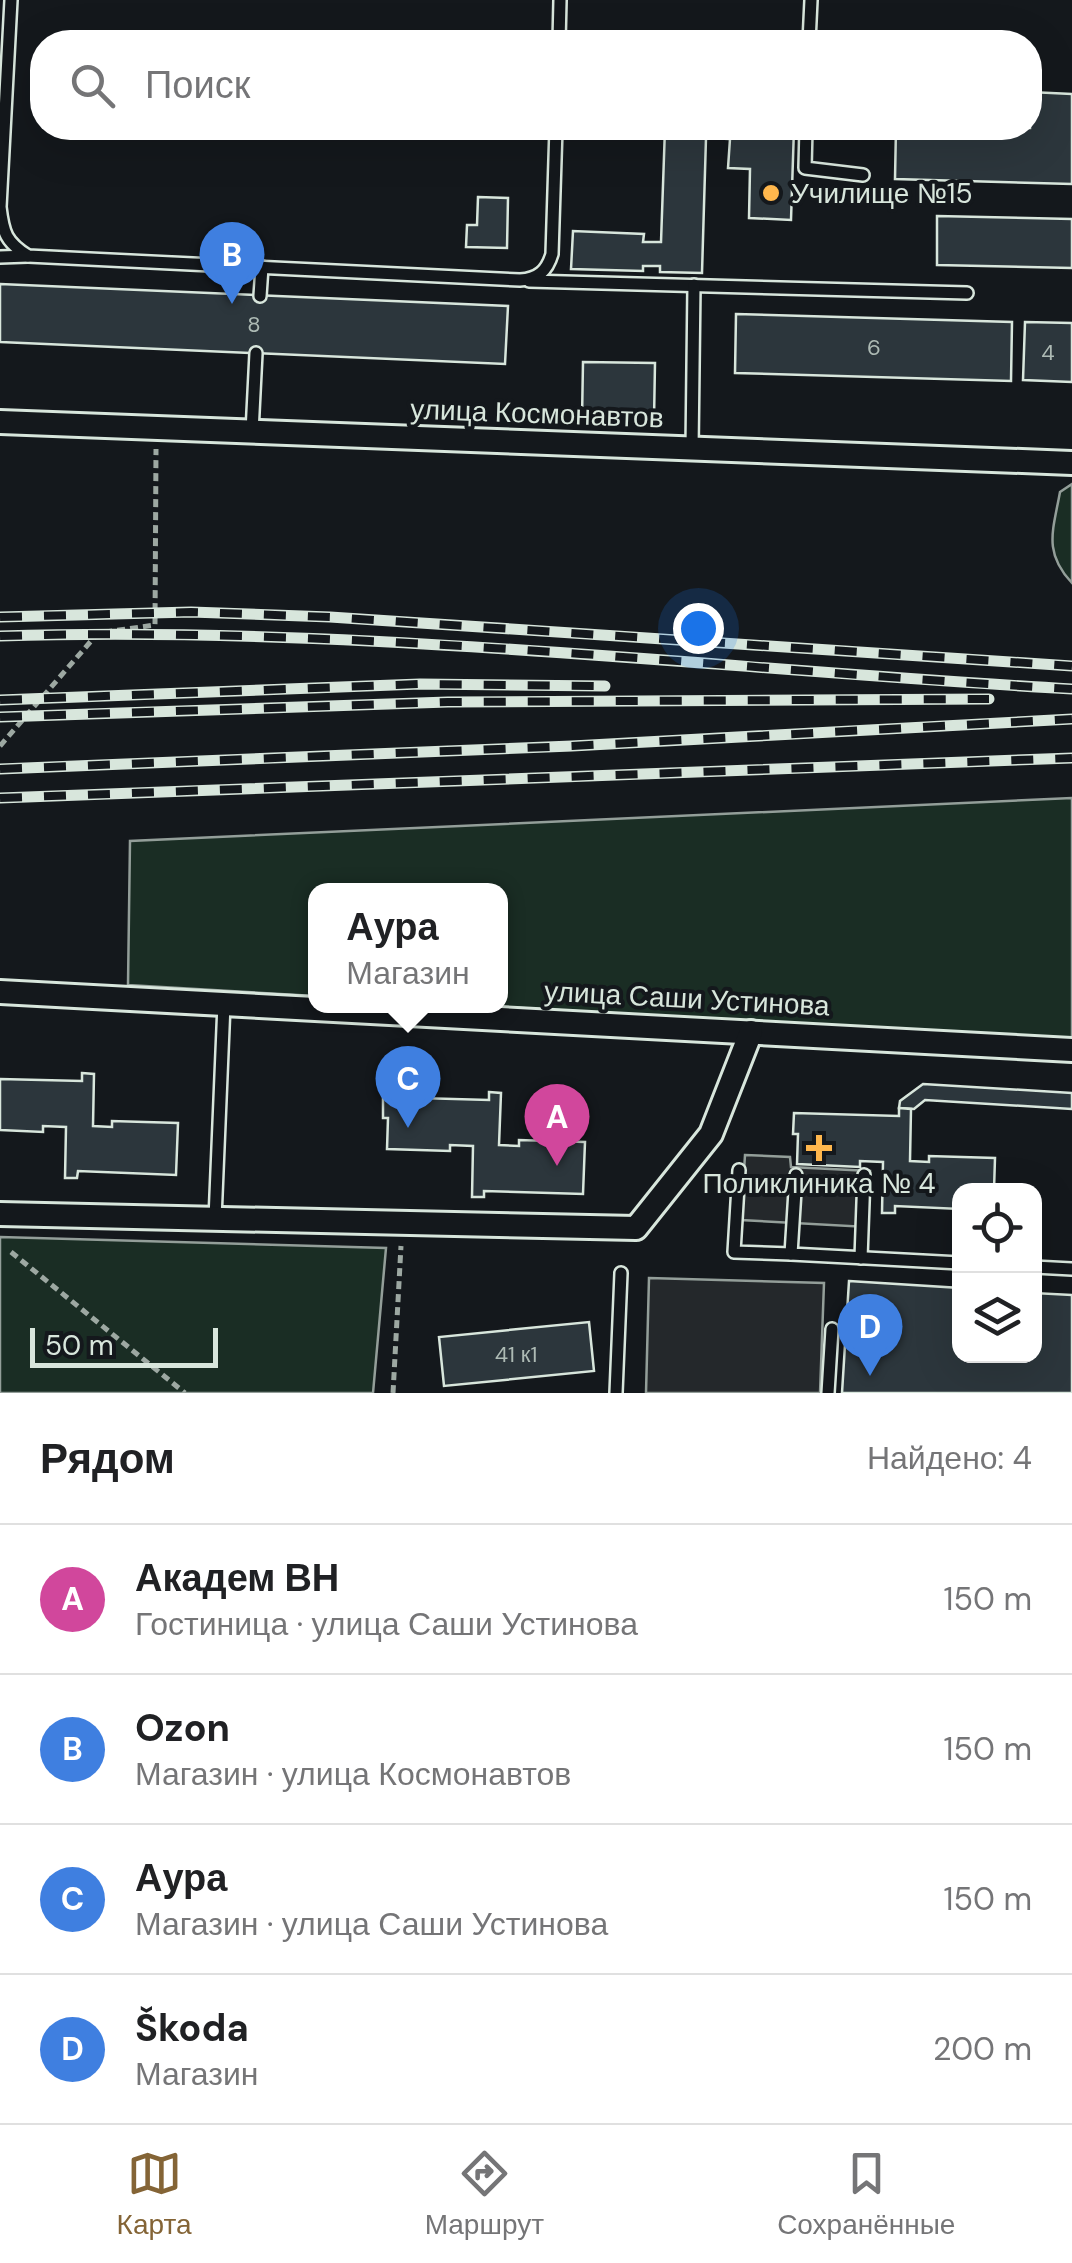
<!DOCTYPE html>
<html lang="ru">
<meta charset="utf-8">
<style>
:root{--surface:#fff;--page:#f6f6f6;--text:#202124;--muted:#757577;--line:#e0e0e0;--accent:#846436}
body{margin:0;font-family:"DM Sans",sans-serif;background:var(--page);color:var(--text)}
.controls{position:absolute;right:30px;bottom:30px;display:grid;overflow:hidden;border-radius:20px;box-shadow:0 10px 40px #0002}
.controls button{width:90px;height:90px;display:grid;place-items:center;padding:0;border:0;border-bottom:2px solid var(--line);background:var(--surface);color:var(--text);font:50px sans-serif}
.scale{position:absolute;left:30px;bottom:25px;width:188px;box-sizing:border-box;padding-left:10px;border:5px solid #d8e6dc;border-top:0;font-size:28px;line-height:35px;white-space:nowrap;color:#d8e6dc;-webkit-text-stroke:8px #14181c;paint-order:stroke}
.you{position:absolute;left:698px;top:628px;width:35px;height:35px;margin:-25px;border:8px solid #fff;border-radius:50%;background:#1a73e8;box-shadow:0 0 0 15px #1a73e833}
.badge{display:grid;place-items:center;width:65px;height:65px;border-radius:50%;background:var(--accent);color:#fff;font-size:32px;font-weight:700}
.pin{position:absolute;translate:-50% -82px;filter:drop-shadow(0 2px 5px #0008)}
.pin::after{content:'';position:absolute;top:52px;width:35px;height:30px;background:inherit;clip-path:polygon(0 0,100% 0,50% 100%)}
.popup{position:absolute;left:308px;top:883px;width:200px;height:130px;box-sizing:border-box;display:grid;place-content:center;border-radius:20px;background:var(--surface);filter:drop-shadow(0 2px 8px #0005);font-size:32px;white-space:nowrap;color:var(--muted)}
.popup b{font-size:38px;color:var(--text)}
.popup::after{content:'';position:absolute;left:50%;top:100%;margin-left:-20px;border:20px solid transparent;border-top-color:var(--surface)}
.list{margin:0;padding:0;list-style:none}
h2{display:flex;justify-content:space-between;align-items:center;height:130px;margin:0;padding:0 40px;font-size:42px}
h2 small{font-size:32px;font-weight:400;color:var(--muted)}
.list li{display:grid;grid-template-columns:65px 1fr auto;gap:30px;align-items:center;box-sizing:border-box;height:150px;padding:0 40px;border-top:2px solid var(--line)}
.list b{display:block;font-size:38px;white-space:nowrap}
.list p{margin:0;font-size:32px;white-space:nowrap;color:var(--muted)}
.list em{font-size:32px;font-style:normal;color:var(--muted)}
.icon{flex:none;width:55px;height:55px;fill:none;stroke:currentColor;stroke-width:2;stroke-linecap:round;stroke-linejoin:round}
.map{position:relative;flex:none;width:1072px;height:1393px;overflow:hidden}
.search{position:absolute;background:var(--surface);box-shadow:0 10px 40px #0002;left:30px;right:30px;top:30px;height:110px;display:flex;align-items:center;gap:25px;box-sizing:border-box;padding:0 35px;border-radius:40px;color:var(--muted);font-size:38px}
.sheet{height:730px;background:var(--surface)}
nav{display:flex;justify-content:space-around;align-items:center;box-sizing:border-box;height:140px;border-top:2px solid var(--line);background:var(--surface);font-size:28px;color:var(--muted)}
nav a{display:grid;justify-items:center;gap:5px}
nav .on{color:var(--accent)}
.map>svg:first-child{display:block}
.green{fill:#1a2d24;stroke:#939e99;stroke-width:2.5}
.parking{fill:#24282b;stroke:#939e99;stroke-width:2.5}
.building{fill:#2c363c;stroke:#d8e6dc;stroke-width:2.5}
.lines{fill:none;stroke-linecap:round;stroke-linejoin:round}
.service-casing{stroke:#d8e6dc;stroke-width:16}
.minor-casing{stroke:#d8e6dc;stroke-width:28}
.path{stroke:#9da8a2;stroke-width:5;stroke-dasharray:8 5;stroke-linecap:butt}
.service{stroke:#14181c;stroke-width:11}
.minor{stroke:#14181c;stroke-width:22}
.rail-casing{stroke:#d8e6dc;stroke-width:11}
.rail{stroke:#14181c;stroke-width:8;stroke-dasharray:22;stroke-linecap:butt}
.poi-dot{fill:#ffb74d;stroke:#14181c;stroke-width:4}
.labels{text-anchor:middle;stroke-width:8;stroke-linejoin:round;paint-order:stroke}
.number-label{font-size:22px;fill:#adbab4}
.poi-label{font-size:28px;fill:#d8e6dc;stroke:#14181c;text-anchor:start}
.street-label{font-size:28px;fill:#d8e6dc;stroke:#14181c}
</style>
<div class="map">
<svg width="1072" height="1393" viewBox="0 0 1072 1393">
<rect width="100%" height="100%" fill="#14181c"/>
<g class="green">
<path d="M1072 484V583C1043 552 1053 531 1060 492Z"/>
<path d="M1072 798V1039L486 1006H500V890H316L315 996 128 985 130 841Z"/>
<path d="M0 1237 386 1248 373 1393H0Z"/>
</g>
<g class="parking">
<path d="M745 1155 790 1157 791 1167 870 1171 867 1227 741 1220Z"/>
<path d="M649 1278 824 1283 820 1393H646Z"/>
</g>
<g class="building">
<path d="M1030 92 1072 94V184L895 179 896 128H1030Z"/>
<path d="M665 128H794L791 220 749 218 750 169 728 168 730 139 706 138 702 273 660 272V266H643V271L571 269 573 231 644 234 643 242H661Z"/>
<path d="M478 197 508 198 507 248 466 247 467 225H477Z"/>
<path d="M937 216 1072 219V268L937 265Z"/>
<path d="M0 284 508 306 505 364 0 342Z"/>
<path d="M736 314 1012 322 1011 381 735 373Z"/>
<path d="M1025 322 1072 323V382L1023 380Z"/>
<path d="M583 362 655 363 654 420 582 419Z"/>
<path d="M82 1073 94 1074 93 1126 112 1127V1121L178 1123 176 1175 78 1171 77 1178H65L66 1127 43 1126V1132L0 1130V1079L82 1081Z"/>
<path d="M923 1084 1072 1093V1109L925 1100 914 1109 899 1108 900 1101Z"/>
<path d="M489 1092 501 1093 499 1145 519 1146V1140L585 1142 583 1194 484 1191V1197H472L473 1146 450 1145V1151L387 1149 388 1118H383V1097L489 1100Z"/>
<path d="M899 1108 911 1109 910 1161 929 1162V1156L995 1158 994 1190H960V1209L895 1206V1213H882L883 1162 860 1161V1167L797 1164 798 1134H793L794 1113 899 1116Z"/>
<path d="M849 1281 960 1288V1356H1034V1293L1072 1295V1393H842Z"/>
<path d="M589 1322 594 1371 444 1386 439 1337Z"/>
</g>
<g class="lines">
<defs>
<g id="service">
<path d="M11 0 0 207C3 233 6 242 28 256L520 280C538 279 547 271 552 254L556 128"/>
<path d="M559 42 560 0"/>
<path d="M809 42 811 0"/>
<path d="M806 128 805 168 863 175"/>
<path d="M0 257 28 256"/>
<path d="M529 281 967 293"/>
<path d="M260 296 262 267"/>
<path d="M252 432 256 353"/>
<path d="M692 449 694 285"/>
<path d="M739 1170 734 1252 791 1254"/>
<path d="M796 1175 791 1254 960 1263"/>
<path d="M215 1219 224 1004"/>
<path d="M861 1258 864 1175"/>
<path d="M1034 1267 1072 1269"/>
<path d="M616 1393 621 1273"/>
<path d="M828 1393 832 1329"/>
</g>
<g id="minor">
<path d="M0 422 1072 463"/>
<path d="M0 992 1072 1050"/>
<path d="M0 1214 636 1228 711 1134 751 1032"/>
</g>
</defs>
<use href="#service" class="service-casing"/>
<use href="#minor" class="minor-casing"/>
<g class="path">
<path d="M0 746 98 633 155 625 156 449"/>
<path d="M11 1252 185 1393"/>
<path d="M393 1393 401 1246"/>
</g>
<use href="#service" class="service"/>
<use href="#minor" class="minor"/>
<defs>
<g id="rail">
<path d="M0 617 191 612 330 617 1072 666"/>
<path d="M0 636C359 625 715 669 1072 689"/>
<path d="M0 700 420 684 605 686"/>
<path d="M0 717 448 702 989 699"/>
<path d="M0 769 572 746 1072 719"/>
<path d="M0 798 1072 758"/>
</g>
</defs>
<use href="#rail" class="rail-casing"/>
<use href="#rail" class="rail"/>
</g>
<g class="poi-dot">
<circle cx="771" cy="193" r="10"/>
<path d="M814 1133h10v10h10v10h-10v10h-10v-10h-10v-10h10z"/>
</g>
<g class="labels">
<g class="number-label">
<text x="254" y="332">8</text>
<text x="874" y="355">6</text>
<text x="1048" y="360">4</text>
<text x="516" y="1362">41 к1</text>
</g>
<g class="poi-label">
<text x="791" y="203">Училище №15</text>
<text x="819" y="1193" text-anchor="middle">Поликлиника № 4</text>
</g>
<g class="street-label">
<text transform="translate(537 413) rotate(2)" y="10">улица Космонавтов</text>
<text transform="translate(687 998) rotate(3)" y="10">улица Саши Устинова</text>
</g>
</g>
</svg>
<div class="controls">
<button><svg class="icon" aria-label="locate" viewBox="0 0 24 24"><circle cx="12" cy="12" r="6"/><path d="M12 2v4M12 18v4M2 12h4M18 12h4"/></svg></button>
<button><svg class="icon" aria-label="layers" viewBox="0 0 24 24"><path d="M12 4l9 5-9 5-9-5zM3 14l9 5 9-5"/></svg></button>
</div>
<div class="scale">50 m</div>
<div class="you"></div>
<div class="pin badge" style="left:557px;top:1166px;background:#d1479c">A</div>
<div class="pin badge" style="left:232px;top:304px;background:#3f7fe0">B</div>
<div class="pin badge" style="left:408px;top:1128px;background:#3f7fe0">C</div>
<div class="popup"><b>Аура</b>Магазин</div>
<div class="pin badge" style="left:870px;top:1376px;background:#3f7fe0">D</div>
<div class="search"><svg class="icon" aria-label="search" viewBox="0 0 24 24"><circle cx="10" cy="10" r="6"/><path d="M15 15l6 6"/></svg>Поиск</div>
</div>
<section class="sheet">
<h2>Рядом<small>Найдено: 4</small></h2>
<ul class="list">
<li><span class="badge" style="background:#d1479c">A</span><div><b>Академ ВН</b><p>Гостиница · улица Саши Устинова</p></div><em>150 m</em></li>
<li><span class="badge" style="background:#3f7fe0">B</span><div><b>Ozon</b><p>Магазин · улица Космонавтов</p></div><em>150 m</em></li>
<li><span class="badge" style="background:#3f7fe0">C</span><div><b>Аура</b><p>Магазин · улица Саши Устинова</p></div><em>150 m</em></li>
<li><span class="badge" style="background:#3f7fe0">D</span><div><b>Škoda</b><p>Магазин</p></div><em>200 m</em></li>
</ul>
</section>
<nav>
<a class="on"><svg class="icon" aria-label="map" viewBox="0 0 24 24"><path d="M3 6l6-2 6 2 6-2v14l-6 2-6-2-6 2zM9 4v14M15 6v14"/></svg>Карта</a>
<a><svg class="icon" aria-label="directions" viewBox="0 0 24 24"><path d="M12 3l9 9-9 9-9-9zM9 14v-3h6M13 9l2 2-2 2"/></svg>Маршрут</a>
<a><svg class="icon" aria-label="saved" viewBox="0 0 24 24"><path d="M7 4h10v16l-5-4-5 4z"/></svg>Сохранённые</a>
</nav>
